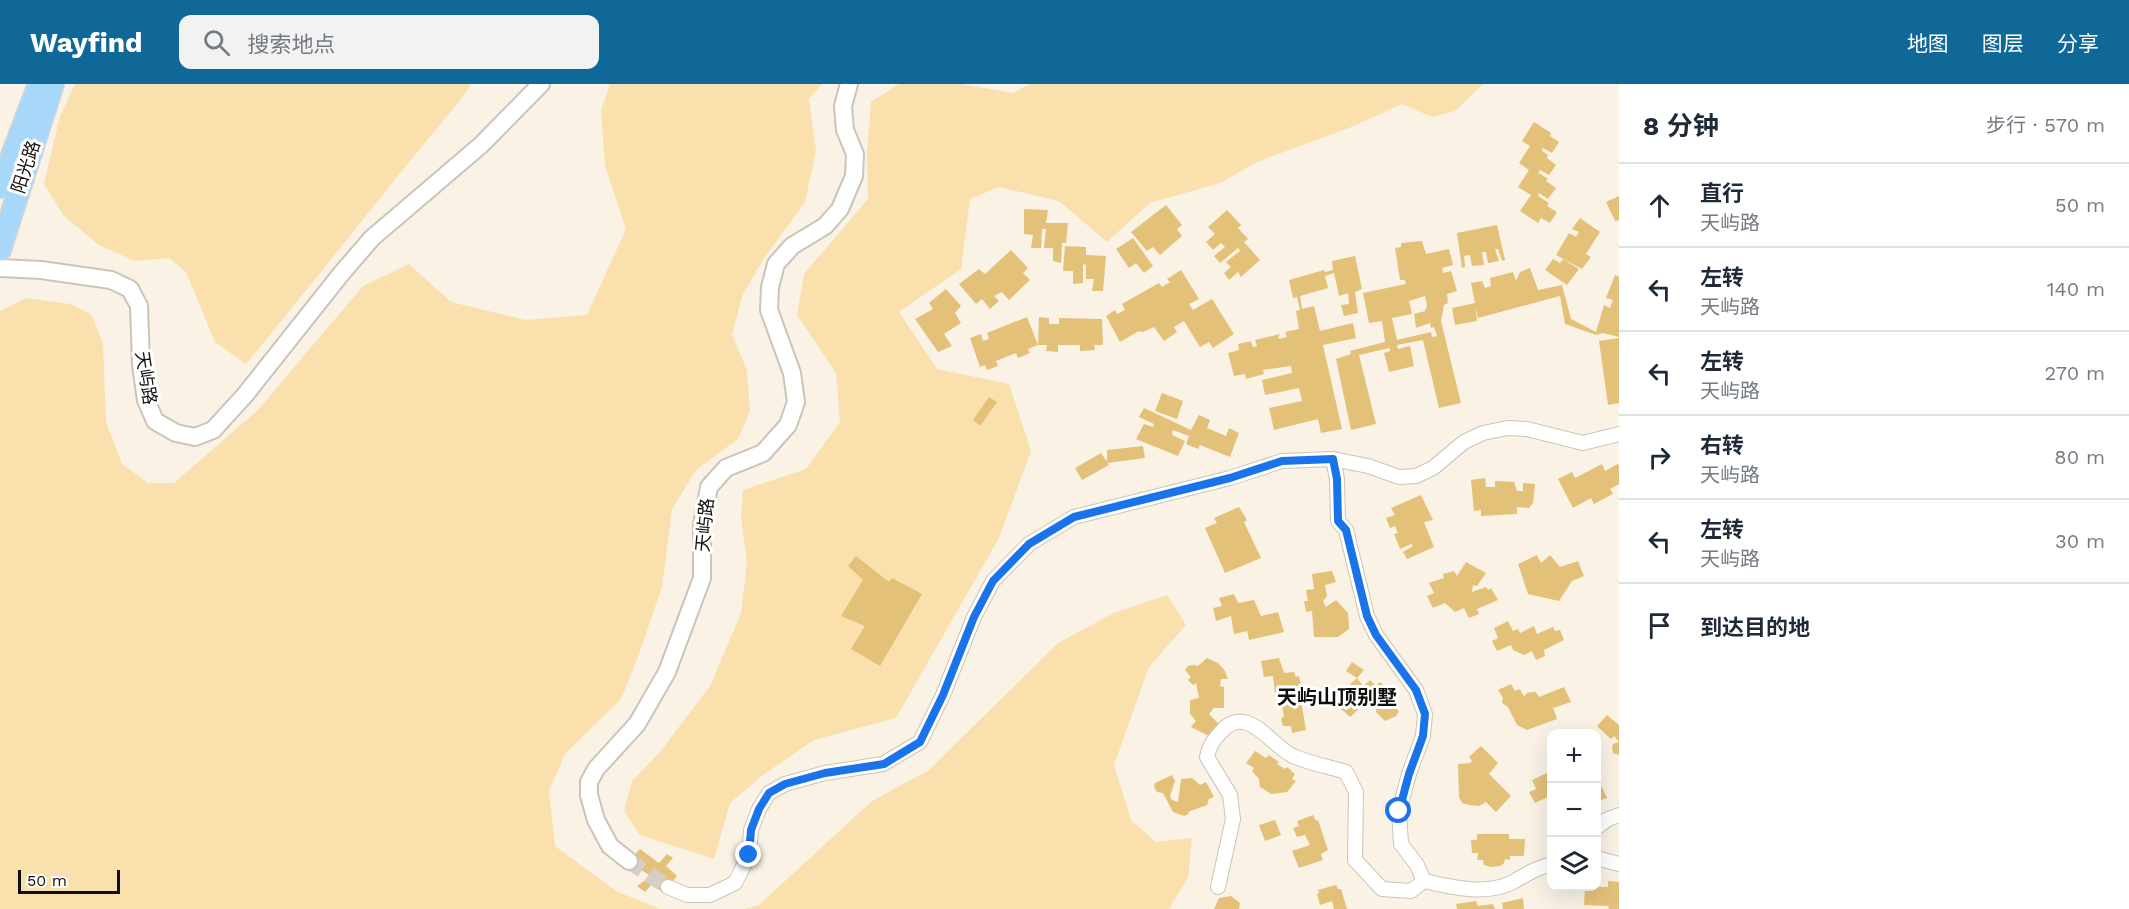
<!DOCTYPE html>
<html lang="zh">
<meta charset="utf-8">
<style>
:root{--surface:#fff;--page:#f2f2f3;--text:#1f2937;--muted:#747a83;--line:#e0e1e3;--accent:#0f6898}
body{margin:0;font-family:"Work Sans","Noto Sans SC",sans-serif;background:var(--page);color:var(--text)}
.controls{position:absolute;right:18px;bottom:18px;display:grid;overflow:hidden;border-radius:12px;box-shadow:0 6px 24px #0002}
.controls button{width:54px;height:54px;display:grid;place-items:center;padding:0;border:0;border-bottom:2px solid var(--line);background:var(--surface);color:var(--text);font:30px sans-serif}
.scale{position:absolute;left:18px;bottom:15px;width:102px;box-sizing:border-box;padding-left:6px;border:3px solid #110f0b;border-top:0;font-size:16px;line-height:21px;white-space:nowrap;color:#110f0b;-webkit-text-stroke:4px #fff;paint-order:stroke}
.stop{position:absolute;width:18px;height:18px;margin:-14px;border:4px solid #1a73e8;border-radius:50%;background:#fff}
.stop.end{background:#1a73e8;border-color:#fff;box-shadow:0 2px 6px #0008}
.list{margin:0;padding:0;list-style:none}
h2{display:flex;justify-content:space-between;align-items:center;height:78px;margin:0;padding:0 24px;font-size:26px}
h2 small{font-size:20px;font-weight:400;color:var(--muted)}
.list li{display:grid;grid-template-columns:39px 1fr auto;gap:18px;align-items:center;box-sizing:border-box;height:84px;padding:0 24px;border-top:2px solid var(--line)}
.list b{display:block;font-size:22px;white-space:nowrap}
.list p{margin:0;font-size:20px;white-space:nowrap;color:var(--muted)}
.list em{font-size:20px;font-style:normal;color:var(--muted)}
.icon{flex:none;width:33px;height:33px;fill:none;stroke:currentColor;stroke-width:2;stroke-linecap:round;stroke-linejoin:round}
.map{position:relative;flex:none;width:1619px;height:825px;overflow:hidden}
header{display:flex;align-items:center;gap:36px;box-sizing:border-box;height:84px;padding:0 30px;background:var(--accent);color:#fff}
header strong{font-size:28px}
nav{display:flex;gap:33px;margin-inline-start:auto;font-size:21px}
.search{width:420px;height:54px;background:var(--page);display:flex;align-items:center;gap:15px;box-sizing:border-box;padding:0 21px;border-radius:12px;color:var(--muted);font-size:22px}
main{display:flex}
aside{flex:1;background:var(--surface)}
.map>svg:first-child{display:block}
.green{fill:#fae0ad}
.building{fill:#e4c179;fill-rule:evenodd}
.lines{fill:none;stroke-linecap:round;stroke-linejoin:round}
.tertiary-tunnel{stroke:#d6d0c4;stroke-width:16;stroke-dasharray:16 8;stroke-linecap:butt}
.minor-casing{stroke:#cbc4b8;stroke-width:16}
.tertiary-casing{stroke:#cbc4b8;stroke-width:20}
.primary-casing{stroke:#d4d4d3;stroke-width:24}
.minor{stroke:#fff;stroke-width:14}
.tertiary{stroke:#fff;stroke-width:16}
.primary{stroke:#a7d8f9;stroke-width:21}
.route{stroke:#1a73e8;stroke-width:8}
.labels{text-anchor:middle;stroke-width:6;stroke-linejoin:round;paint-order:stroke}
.street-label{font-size:18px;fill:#110f0b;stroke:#fff}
.neighbourhood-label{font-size:20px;font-weight:bold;fill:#110f0b;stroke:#fff}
</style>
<header>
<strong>Wayfind</strong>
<div class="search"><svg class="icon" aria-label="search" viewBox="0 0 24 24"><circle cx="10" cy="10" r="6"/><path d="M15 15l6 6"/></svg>搜索地点</div>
<nav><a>地图</a><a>图层</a><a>分享</a></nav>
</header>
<main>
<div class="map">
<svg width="1619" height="825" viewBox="0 0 1619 825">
<rect width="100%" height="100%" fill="#f9f2e5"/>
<g class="green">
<path d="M75 0H471L462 14C389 101 319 192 246 280L215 258 186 188 169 174 135 177 99 161 64 132 44 100 60 32Z"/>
<path d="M610 0H822L809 15 816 67 805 118 763 176 742 212 732 251 747 286 750 327 738 355 696 386 672 425 662 503 638 573 621 615 565 670 549 707 555 762 616 807 660 825H0V227L26 214 70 220 91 230 103 259 106 338 122 380 148 399H174L257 327 363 202 409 180 451 218 525 236 587 231 626 145 605 81 601 27Z"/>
<path d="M899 0H960L1013 9 1030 0H1483L1455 27 1432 33 1402 20 1349 44 1259 77 1220 99 1150 119 1107 158 1059 117 999 103 970 115 961 185 899 228 937 285 1009 300 1031 367 999 454 896 634 814 656 763 691 730 719 714 775 640 751 624 727 632 697 660 668 710 602 741 529 747 479 741 433 743 406 806 385 840 338 836 289 797 231 804 190 868 115 867 70 871 18Z"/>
<path d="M1167 511 1186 541 1149 583 1114 681 1131 736 1156 758 1192 754 1188 794 1169 825H745L759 821 872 717 929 686 1058 559 1114 529Z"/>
</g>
<g class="building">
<path d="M1534 38 1551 49 1550 52 1559 58 1552 69 1543 64 1542 67 1548 71 1547 74 1556 81 1549 91 1540 86 1537 91 1539 89 1548 95 1546 97 1556 104 1548 115 1539 109 1538 112 1549 119 1547 122 1557 128 1550 139 1541 134 1538 139 1520 127 1531 111 1518 103 1529 86 1519 79 1530 62 1522 57Z"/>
<path d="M1619 112V136L1615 137 1606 118Z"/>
<path d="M1166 121 1182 141 1177 145 1182 152 1160 171 1153 163 1147 167 1131 148Z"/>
<path d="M1024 125 1048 126 1046 139H1068L1066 159H1062L1061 179 1053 177V164H1044L1046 145H1042L1041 164H1031L1033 151 1024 150Z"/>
<path d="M1227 126 1241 141 1238 144 1248 155 1244 158 1260 176 1241 193 1238 188 1229 196 1224 189 1231 183 1226 178 1240 167 1238 164 1220 179 1214 172 1225 163 1221 159 1213 166 1206 158 1215 150 1208 143Z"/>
<path d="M1580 134 1600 148 1586 170 1591 173 1582 185 1556 171 1569 149 1576 153 1579 148 1572 145Z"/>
<path d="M1497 141 1505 176 1502 177 1498 165H1495L1499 177 1488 179 1486 168H1482L1484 181 1472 182 1470 171 1464 172 1465 183 1462 184 1457 149Z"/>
<path d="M1133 154 1153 182 1144 189 1136 179 1129 184 1116 165Z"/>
<path d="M1422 157 1426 170 1449 165 1453 181 1442 184 1443 189 1451 187 1457 207 1447 210 1448 219 1444 221 1441 237 1461 319 1439 324 1423 256 1397 261 1398 265 1410 262 1414 282 1389 288 1384 269 1390 267V264L1359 271 1376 340 1351 346 1336 275 1351 270 1350 267 1385 258 1382 237 1369 239 1363 209 1406 200 1405 196H1400L1395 164 1401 163V159ZM1425 212 1427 222 1425 227 1414 230 1416 244 1430 239 1431 244 1434 243 1437 252 1432 253 1431 248 1397 256 1392 234 1412 230 1409 217Z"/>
<path d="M1065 162 1086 163V171L1106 172 1103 207H1092L1094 195H1086V181L1083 180V199L1073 200V187H1063Z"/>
<path d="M1011 166 1028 184 1023 189 1030 196 1009 216 1002 208 994 212 999 217 990 225 982 215 976 220 959 200 979 185 985 190Z"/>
<path d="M1355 172 1362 205 1355 208 1358 229 1344 232 1341 221 1349 220 1348 209 1339 212 1334 189 1325 192 1328 204 1300 212 1302 225 1314 222 1320 247 1353 239 1356 254 1323 261 1342 345 1321 349 1318 335 1274 346 1269 324 1302 317 1299 304 1265 311 1262 296 1292 289 1291 282 1263 286 1264 290 1246 295 1245 290 1234 292 1228 269 1239 266 1238 260 1251 257 1253 263 1257 262 1255 256 1280 250 1278 255 1287 253 1285 248 1299 245 1296 227 1300 226 1297 213 1293 214 1289 196 1324 186 1325 188 1333 186 1332 177Z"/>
<path d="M1553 175 1560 179 1563 175 1579 185 1567 201 1545 186Z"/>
<path d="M1530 184 1538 206 1562 201 1571 235 1596 248 1604 221 1610 224 1613 216 1606 214 1615 191 1619 193V253L1603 249 1596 251 1565 240 1560 212 1478 234 1476 224 1477 237 1455 241 1452 224 1475 219 1471 199 1482 197 1485 204 1491 202 1490 194 1513 188 1516 197 1520 188Z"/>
<path d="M1181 186 1199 215 1189 220 1193 226 1212 215 1234 250 1213 264 1209 258 1200 263 1184 237 1174 243 1177 248 1164 257 1154 243 1143 248 1139 247 1120 258 1106 232 1115 226 1117 230 1125 226 1122 220 1159 199 1162 203 1170 198 1167 195Z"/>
<path d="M946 205 961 222 955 229 961 239 944 250 952 262 938 268 915 235 933 225 929 219Z"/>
<path d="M1027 233 1038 261 1039 233 1049 234V240H1059V234L1102 235 1103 261H1094L1095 266 1080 267V261H1058V268L1046 267 1047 261H1038L1028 265 1030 269 1018 274 1016 269 996 277 998 282 987 286 985 281 980 283 970 254 981 250 983 257 989 255 987 249Z"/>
<path d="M1619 254V319L1608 321 1599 257Z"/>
<path d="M1162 309 1183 317 1177 335 1155 327Z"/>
<path d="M989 313 997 318 980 342 973 336Z"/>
<path d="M1144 324 1191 346 1199 331 1210 336 1207 344 1226 352 1229 344 1239 349 1230 373 1200 361 1198 365 1186 360 1189 352 1173 346 1172 351 1185 357 1178 372 1136 355 1144 340 1153 343 1154 340 1139 333Z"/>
<path d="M1143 362 1145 374 1107 379V366Z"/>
<path d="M1101 369 1109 381 1082 396 1075 384Z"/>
<path d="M1602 380 1605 387 1618 380 1619 382V400L1610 405 1613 410 1594 420 1591 414 1573 424 1558 395 1572 388 1575 394Z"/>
<path d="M1485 394 1486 403H1495V397L1514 398 1517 407H1523V399L1535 400 1533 419 1529 424 1517 423V430L1481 432V426L1474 427 1471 396Z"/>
<path d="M1421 411 1433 436 1424 438 1434 463 1407 475 1403 468 1413 462 1411 460 1400 465 1394 450 1398 449 1395 442 1390 444 1386 434 1395 431 1391 424Z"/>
<path d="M1239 423 1247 436 1244 438 1261 474 1225 489 1205 444 1217 439 1214 434Z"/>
<path d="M1537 471 1541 479 1550 471 1560 483 1578 477 1584 492 1572 497 1559 517 1528 510 1518 480Z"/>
<path d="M856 472 889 498 892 494 922 510 880 582 851 565 865 542 841 532 863 496 848 482Z"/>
<path d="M1466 478 1486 489 1477 502 1473 501 1472 508 1486 503 1488 506 1491 504 1498 516 1477 525 1479 530 1469 534 1464 524 1455 528 1445 519 1433 524 1427 512 1434 509 1429 499 1444 494 1443 490 1454 487 1457 492Z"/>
<path d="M1332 487 1336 498 1325 501 1327 512 1323 517 1326 523 1336 516 1348 529 1349 545 1338 553H1314L1312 527 1306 528 1304 517H1308L1306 506 1314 505 1312 490Z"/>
<path d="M1234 510 1238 519 1254 516 1261 532 1278 528 1284 548 1249 556 1247 547 1234 550 1231 532 1216 537 1213 524 1222 522 1219 514Z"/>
<path d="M1508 537 1513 547 1518 545 1520 549 1534 542 1537 550 1553 543 1555 547 1560 546 1564 556 1544 566 1545 572 1536 576 1532 567 1524 571 1513 566 1511 561 1497 567 1492 557 1498 554 1494 544Z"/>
<path d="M1207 574 1218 579 1225 587 1228 595H1221L1220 602 1224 603V624H1214L1209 630 1220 641 1209 652 1191 643 1196 637 1190 630V616L1199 614 1196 599 1193 601 1188 596 1191 593 1185 586 1188 582 1194 581 1198 582Z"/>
<path d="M1279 574 1284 589 1294 588 1296 593 1299 592 1302 605H1299L1306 646 1292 649 1291 642H1283L1281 635 1284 632 1279 609H1275L1273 592 1264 593 1261 577Z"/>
<path d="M1352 578 1364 586 1357 594 1346 587Z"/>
<path d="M1357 594 1363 602 1370 596 1376 602 1380 598 1394 610 1389 618 1399 627 1396 632 1385 637 1376 628V623L1367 618 1350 633 1332 617Z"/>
<path d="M1511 600 1515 607 1520 605 1524 613 1527 609 1532 608H1536L1539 613 1564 603 1571 618 1553 624 1557 635 1527 646 1517 641 1508 623 1502 619 1503 614 1498 606Z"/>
<path d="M1607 631 1619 641V671L1613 669 1612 664 1613 660 1619 658 1614 652 1611 655 1597 642Z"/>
<path d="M1481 662 1498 679 1489 690 1511 712 1496 728 1486 718 1479 722 1469 721 1462 719 1459 713 1458 680 1470 679 1472 677 1469 673Z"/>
<path d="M1255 667 1266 674 1269 671 1279 678 1277 680 1285 685 1287 683 1295 690 1292 695 1296 697 1287 708 1271 710 1260 703 1259 695 1252 687 1254 684 1246 679Z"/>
<path d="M1547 689 1552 697V720L1548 713 1535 719 1529 708 1536 705 1532 696Z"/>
<path d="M1172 691 1175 697 1170 712 1172 716 1178 718 1181 695 1192 694 1200 701 1206 698 1214 713 1209 715 1207 721 1188 728 1189 730 1184 732 1173 728 1163 709 1157 708 1154 703 1155 699Z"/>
<path d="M1600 699 1607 714 1596 718V701Z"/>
<path d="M1313 731 1316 737 1318 736 1328 766 1321 770 1323 776 1299 784 1292 767 1310 761 1305 751 1297 753 1293 744 1299 742 1297 737Z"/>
<path d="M1275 736 1281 751 1265 757 1259 741Z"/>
<path d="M1477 750H1509V755H1525L1524 772H1510V776L1505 775 1504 779 1500 782 1491 783 1484 781 1483 776H1477L1478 769H1472L1471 756H1477Z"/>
<path d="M640 765 659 779 667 770 673 774 666 782 677 792 663 809 652 800 645 808 637 802 651 792 628 778Z"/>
<path d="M1608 797 1619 798V825H1609L1608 822 1584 821 1585 803H1608Z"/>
<path d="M1336 801 1338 805H1341L1347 825H1334L1332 817 1320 821 1317 810 1319 809 1318 806Z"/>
<path d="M1231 812 1240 819 1239 825H1214L1219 814Z"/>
<path d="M1523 814 1524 825H1503L1502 819Z"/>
<path d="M1476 817 1478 822 1493 820 1495 825H1457L1456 820Z"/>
</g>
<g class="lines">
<path class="tertiary-tunnel" d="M629 777 668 803"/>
<defs>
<g id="minor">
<path d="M1333 375 1368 382 1399 393 1416 392 1433 384 1464 358 1483 349 1508 344 1527 345 1583 359 1619 350"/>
<path d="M1596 744 1608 735 1619 731"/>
<path d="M1596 774 1619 780"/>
<path d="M668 803 687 811H710L735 799 749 771 751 746 759 725 769 709 785 700 825 689 883 680 920 658 943 611 974 533 993 497 1029 460 1074 433 1230 394 1282 377 1333 375 1337 395 1338 437 1346 446 1367 532 1376 551 1416 606 1425 630 1423 652 1409 690 1399 727 1401 760 1417 781 1424 797C1452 803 1486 812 1513 798 1529 789 1534 785 1552 780"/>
<path d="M1218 803 1233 735 1230 711 1207 673C1209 662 1213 657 1220 649 1246 617 1270 661 1293 672 1309 679 1329 683 1346 688L1356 708 1355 776 1382 805 1411 807 1424 797"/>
</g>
<g id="tertiary">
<path d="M0 184 41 186 111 196 130 205 139 222 141 281 146 316 155 337 176 349 195 353 213 346 245 311 341 190 372 154 481 61 541 0"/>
<path d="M629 777 610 762 596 736 589 711V698L596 685 637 640 667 588 702 494V441L709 403 726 384 763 369 788 341 796 318 792 289 769 226 770 203 776 180 792 162 825 142 840 125 854 92 855 70 845 46 843 22 849 0"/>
</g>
<g id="primary">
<path d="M0 103 39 0"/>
<path d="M0 166 53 0"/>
</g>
</defs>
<use href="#minor" class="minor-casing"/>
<use href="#tertiary" class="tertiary-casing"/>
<use href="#primary" class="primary-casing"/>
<use href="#minor" class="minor"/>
<use href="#tertiary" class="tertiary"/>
<use href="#primary" class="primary"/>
</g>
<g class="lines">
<path class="route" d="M749 771 751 746 759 725 769 709 785 700 825 689 884 680 920 658 943 611 974 533 993 497 1029 460 1074 433 1230 394 1282 377 1333 375 1337 395 1338 437 1346 446 1367 532 1376 551 1416 606 1425 630 1423 652 1409 690 1399 727"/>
</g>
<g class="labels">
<g class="street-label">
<text transform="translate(26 83) rotate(-72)" y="6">阳光路</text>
<text transform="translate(146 294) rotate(81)" y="6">天屿路</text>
<text transform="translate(705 441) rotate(-85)" y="6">天屿路</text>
</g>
<g class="neighbourhood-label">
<text x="1337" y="620">天屿山顶别墅</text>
</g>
</g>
</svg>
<div class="controls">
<button>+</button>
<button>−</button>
<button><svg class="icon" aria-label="layers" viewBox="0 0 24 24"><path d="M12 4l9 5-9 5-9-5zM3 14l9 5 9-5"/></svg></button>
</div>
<div class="scale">50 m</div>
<div class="stop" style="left:1399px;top:727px"></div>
<div class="stop end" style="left:749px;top:771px"></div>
</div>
<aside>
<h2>8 分钟<small>步行 · 570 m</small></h2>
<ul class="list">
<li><svg class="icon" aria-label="ahead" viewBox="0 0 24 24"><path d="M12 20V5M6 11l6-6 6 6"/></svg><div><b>直行</b><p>天屿路</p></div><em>50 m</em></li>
<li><svg class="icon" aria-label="left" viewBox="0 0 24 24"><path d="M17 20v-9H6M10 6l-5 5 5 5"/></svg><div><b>左转</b><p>天屿路</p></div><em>140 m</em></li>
<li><svg class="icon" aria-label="left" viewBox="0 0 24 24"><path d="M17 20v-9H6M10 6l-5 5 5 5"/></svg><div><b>左转</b><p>天屿路</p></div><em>270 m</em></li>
<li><svg class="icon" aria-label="right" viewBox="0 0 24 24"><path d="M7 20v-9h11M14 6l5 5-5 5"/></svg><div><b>右转</b><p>天屿路</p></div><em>80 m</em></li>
<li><svg class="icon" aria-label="left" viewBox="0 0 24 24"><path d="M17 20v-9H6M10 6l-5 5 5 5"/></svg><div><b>左转</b><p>天屿路</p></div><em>30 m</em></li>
<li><svg class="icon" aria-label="arrive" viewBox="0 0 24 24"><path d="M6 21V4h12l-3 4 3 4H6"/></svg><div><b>到达目的地</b></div></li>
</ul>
</aside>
</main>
